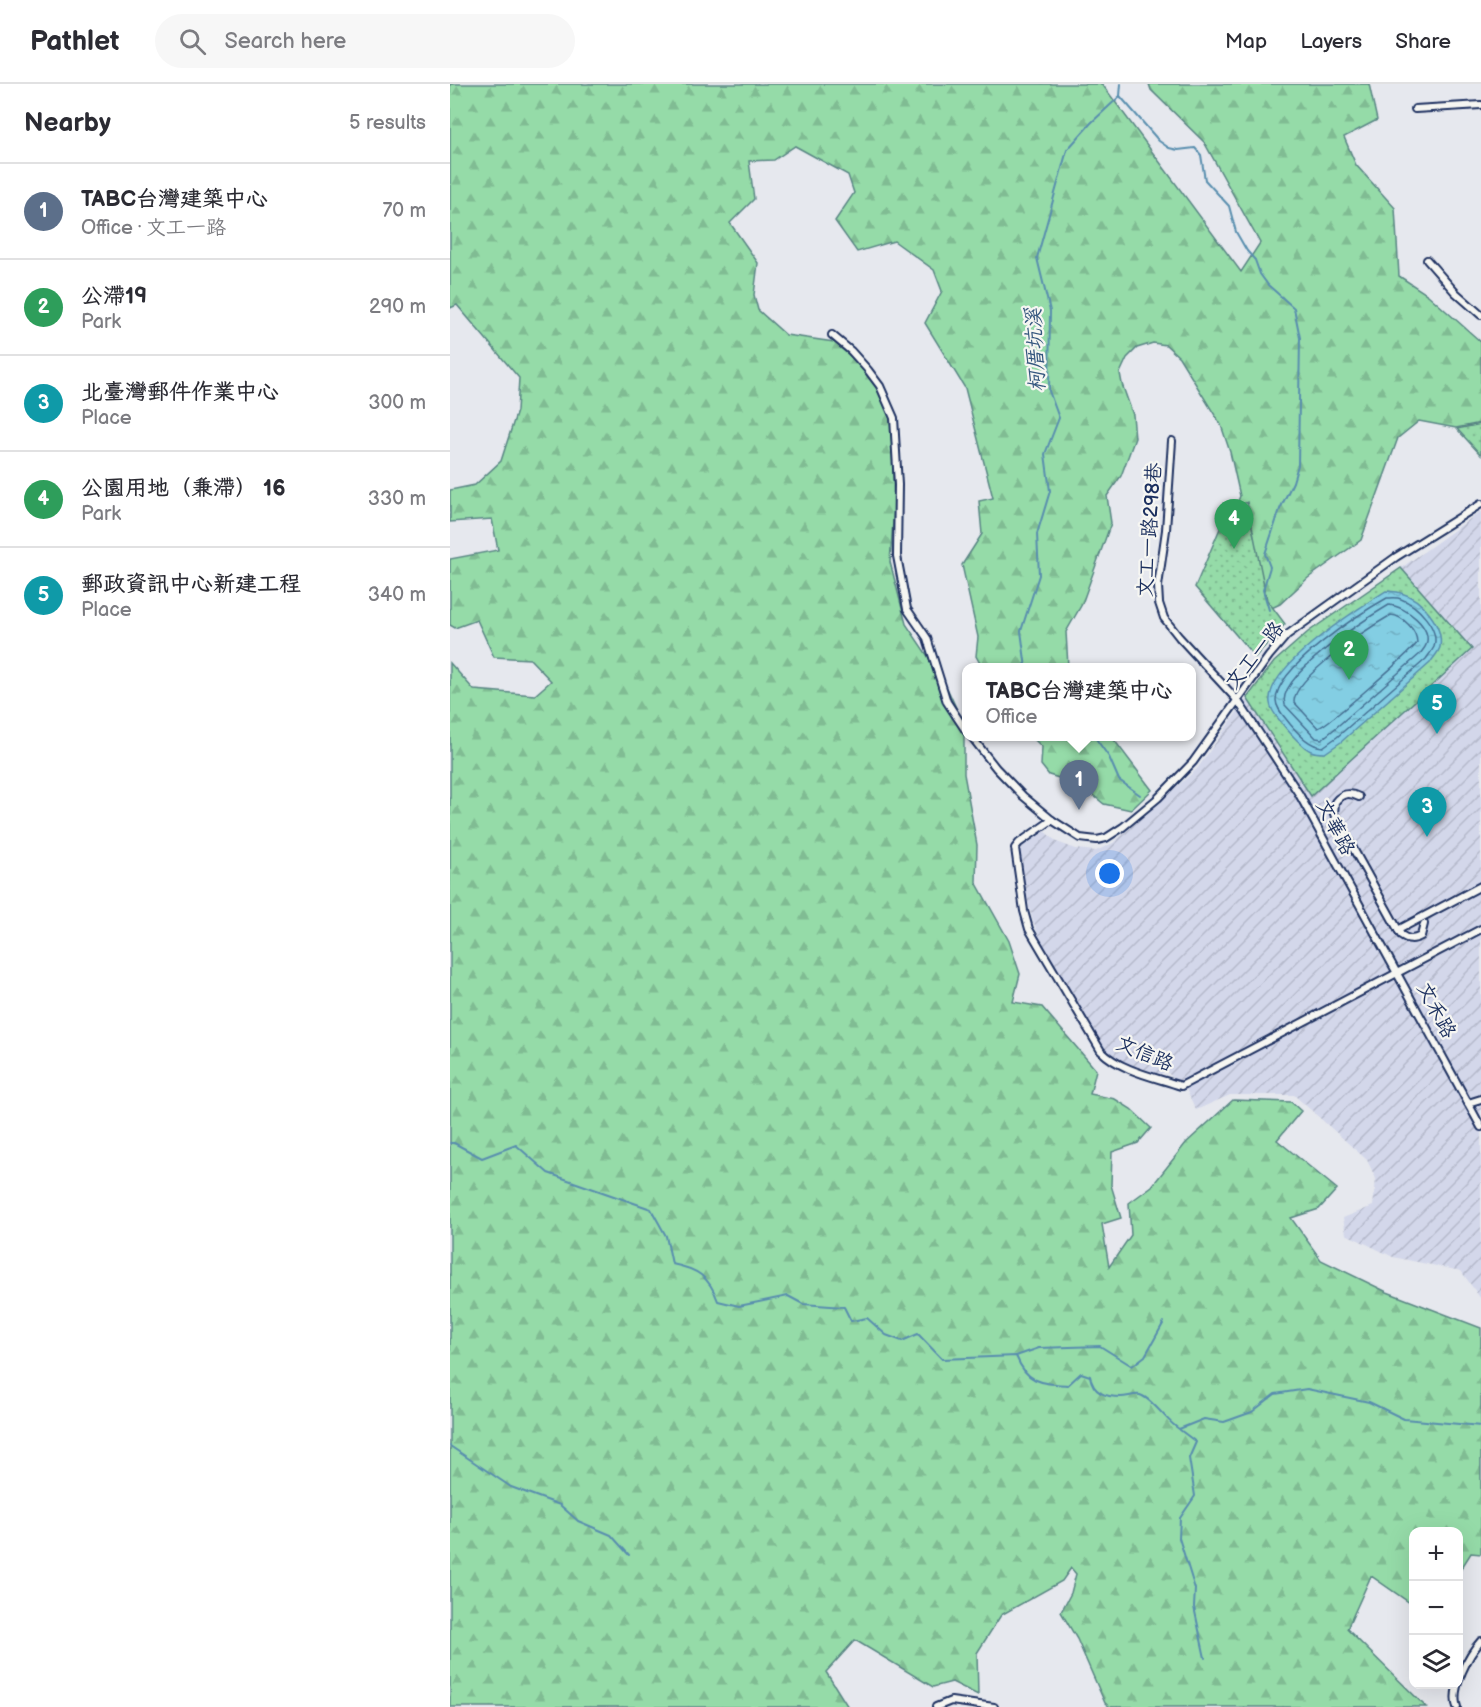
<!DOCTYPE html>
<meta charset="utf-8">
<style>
:root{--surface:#fff;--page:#f7f7f7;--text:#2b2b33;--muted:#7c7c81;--line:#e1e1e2;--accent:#1b2f5e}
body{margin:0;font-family:"Balsamiq Sans","LXGW WenKai TC",sans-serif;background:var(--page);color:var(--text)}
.controls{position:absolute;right:18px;bottom:18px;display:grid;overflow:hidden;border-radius:12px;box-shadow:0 6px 24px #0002}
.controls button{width:54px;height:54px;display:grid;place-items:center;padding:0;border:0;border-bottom:2px solid var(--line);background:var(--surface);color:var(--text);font:30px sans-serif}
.you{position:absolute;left:660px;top:790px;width:21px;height:21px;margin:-15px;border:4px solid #fff;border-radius:50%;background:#1a73e8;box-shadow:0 0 0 9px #1a73e833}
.badge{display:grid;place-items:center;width:39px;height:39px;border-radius:50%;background:var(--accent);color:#fff;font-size:20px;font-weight:700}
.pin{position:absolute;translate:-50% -50px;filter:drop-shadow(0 2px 3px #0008)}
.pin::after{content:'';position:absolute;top:32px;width:21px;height:18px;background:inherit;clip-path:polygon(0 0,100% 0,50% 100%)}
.popup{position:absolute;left:512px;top:579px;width:234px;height:78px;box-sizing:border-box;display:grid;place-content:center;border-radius:12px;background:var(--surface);filter:drop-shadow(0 2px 4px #0005);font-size:20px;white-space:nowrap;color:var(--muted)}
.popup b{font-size:22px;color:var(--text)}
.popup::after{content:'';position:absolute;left:50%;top:100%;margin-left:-12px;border:12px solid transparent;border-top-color:var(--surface)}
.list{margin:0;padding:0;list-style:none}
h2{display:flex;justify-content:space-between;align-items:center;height:78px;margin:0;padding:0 24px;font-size:26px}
h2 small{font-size:20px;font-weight:400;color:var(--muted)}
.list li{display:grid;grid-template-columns:39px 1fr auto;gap:18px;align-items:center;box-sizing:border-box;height:96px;padding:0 24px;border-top:2px solid var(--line)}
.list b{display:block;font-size:22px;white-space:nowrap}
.list p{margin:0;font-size:20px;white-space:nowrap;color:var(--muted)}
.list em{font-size:20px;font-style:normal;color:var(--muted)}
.icon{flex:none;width:33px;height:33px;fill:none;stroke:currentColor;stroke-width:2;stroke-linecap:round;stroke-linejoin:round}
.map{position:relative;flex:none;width:1031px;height:1623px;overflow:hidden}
header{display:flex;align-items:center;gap:36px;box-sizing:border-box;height:84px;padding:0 30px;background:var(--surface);border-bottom:2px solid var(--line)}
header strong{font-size:28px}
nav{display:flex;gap:33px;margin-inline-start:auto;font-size:21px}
.search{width:420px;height:54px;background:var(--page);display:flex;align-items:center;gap:15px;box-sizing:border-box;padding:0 21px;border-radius:33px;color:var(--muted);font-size:22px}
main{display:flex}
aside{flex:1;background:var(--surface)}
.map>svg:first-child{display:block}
.industrial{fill:url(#industrial-furrows)}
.forest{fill:url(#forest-firs);stroke:#588583;stroke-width:1.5}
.park{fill:url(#park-dots);stroke:#588583;stroke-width:1.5}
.water{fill:url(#water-ripples);stroke:#598eae;stroke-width:1.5}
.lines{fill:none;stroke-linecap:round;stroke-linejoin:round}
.shore{stroke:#456f93;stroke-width:1.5}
.stream{stroke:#598eae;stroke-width:2}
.street-casing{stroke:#1b2f5e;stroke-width:10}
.street{stroke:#f6f6f2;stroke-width:6}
.labels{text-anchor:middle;stroke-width:4.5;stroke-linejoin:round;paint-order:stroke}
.street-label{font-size:20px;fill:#1b2f5e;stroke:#f6f6f2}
.water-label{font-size:21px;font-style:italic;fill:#35577f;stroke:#f6f6f2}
</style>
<header>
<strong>Pathlet</strong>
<div class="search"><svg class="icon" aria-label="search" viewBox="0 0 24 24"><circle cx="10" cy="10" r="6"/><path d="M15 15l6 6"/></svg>Search here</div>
<nav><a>Map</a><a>Layers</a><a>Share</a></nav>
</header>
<main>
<aside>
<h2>Nearby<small>5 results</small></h2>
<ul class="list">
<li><span class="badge" style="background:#5c6f8a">1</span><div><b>TABC台灣建築中心</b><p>Office · 文工一路</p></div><em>70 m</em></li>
<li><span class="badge" style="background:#2e9e5b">2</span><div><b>公滯19</b><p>Park</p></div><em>290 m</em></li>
<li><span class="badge" style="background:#0f9aa8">3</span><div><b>北臺灣郵件作業中心</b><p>Place</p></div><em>300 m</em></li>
<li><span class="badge" style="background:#2e9e5b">4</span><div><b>公園用地（兼滯） 16</b><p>Park</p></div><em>330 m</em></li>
<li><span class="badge" style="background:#0f9aa8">5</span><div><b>郵政資訊中心新建工程</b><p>Place</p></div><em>340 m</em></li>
</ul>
</aside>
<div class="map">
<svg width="1031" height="1623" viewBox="0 0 1031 1623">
<defs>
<pattern id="industrial-furrows" width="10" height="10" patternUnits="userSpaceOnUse" patternTransform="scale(1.5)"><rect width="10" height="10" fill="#d3d7ea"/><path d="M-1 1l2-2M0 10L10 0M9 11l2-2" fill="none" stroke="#b5b9cb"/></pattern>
<pattern id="forest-firs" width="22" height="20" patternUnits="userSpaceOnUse" patternTransform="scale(1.5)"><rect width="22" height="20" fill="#95dba8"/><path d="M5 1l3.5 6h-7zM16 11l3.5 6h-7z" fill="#80bc93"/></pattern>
<pattern id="park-dots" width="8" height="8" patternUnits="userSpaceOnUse" patternTransform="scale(1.5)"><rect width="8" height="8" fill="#95dba8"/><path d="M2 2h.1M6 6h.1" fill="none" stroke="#80bc93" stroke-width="1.8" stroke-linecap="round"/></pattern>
<pattern id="water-ripples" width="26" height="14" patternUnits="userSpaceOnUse" patternTransform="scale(1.5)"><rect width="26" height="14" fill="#83cee3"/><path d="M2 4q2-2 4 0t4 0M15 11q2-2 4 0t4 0" fill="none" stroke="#71b1c5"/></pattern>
</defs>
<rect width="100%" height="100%" fill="#e6e8ee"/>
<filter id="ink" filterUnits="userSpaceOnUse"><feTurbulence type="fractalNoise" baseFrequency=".0167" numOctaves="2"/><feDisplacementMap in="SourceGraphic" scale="12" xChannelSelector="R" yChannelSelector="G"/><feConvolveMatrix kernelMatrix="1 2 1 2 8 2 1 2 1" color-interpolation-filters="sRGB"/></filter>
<g filter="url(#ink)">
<path class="industrial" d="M1031 427V1215L1011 1187 943 1173 896 1150 893 1134 923 1122 926 1095 917 1076 844 1011H780L746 1026 734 1001 727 998 716 987 710 990 666 976 658 970 642 948 596 870 582 834 565 765 592 745 607 758 626 765 646 767 663 759 747 685 797 614 862 712 1021 564 951 484Z"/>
<g class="forest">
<path d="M0 0H652L791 188 810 159 754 58 701 6 699 0H919L927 36 894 53 906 81 945 124 949 192 978 211 1031 258V339L1006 344 969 337 948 354 911 456 858 494 830 520 813 528 781 436 790 412 780 368 771 341 729 273 716 261 703 259 687 264 677 274 670 289 672 300 683 331 685 354 671 392 657 412 661 439 632 520 616 548 618 583H532L526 572 528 553 512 481 532 450 529 417 543 414 515 304 475 239 492 207 484 186 444 157 407 168 385 137 404 109 398 91 345 62 324 76 299 77 304 115 280 139 308 179 304 211 308 226 336 251 384 258 417 287 441 329 444 424 440 478 456 540 492 593 514 641V690L527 761 526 798 559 857 570 890 563 918 592 923 646 986 640 1010 665 1015 681 1025 701 1044 688 1059 662 1068 661 1101 671 1134 652 1140 659 1183 681 1151 679 1119 702 1102 736 1059 783 1016 841 1018 851 1027 827 1056 887 1105 869 1125 841 1134 871 1176 937 1208 1031 1244V1470L1021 1469 1009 1488 1008 1448H964L963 1521 921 1492 897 1545 976 1623H660L655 1619 627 1555 611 1528 621 1509 626 1490 621 1484 612 1497 551 1531 527 1569 528 1611 502 1598 483 1603 405 1556 376 1588 398 1623H0V579L24 606 85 611 101 597 80 575 44 573 27 536 5 544 0 541V475L48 466 42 435 0 438V406L25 401 51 377 67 327 69 294 7 221 0 224Z"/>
<path d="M582 653H662L702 706 681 726 654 720 629 700 599 691 591 681 592 663Z"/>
</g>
<g class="park">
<path d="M1031 340V371L1007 345Z"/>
<path d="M797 418 817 516 835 540 805 573 745 503 777 428Z"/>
<path d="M951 484 1022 565 861 712 797 614 824 578 858 548Z"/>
</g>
<path class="water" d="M936 507C941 508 946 507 951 509 971 514 994 542 990 563 989 568 983 574 980 579L891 658 875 669C871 669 865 669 861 667 852 663 841 650 834 642 829 635 821 628 820 619 815 583 909 524 936 507Z"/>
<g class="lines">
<g class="shore">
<path d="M937 514C941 514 947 513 951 515 967 521 990 544 984 563 982 567 978 572 976 575L887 653 873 663C859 662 849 650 840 640 835 633 826 625 826 616 826 584 910 529 937 514Z"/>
<path d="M939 521C955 522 983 543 976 561 975 564 972 567 970 570L882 647 872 655 866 654 835 621C825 593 917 534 939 521Z"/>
<path d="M941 531C953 532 967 546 967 559 960 569 877 642 868 644L844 618C843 594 920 543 941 531Z"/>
</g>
<g class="stream">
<path d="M670 12 709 57 719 64 728 66 745 64 751 71 755 96 779 122 786 148 797 167 805 176 810 190 818 201 844 224 850 254 848 381 843 398 830 425 815 470 820 483 813 506 819 526"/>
<path d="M576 584 571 547 589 491 587 450 600 407 595 370 609 334 599 307 600 227 587 174 617 66 641 39 670 12 671 0"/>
<path d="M644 652 659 673 669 696 690 711"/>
<path d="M0 1059H4L32 1074 66 1061 98 1089 201 1125 216 1152 222 1180C247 1185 259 1192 268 1217L289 1222 338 1212 353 1220 394 1223 401 1237 417 1234 436 1251 452 1257 468 1250 492 1275 566 1272C577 1299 590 1299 618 1301L631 1289 640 1292C643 1309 655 1313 671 1313 677 1313 684 1310 690 1311 703 1315 716 1337 729 1345L754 1335 774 1338 802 1328 825 1310 857 1305 919 1318 954 1335 1031 1342"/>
<path d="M566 1272 589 1264 650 1262 682 1282 695 1272 714 1238"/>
<path d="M730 1346 746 1358 739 1374 745 1412 730 1434 729 1454 745 1505 744 1523 755 1574"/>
<path d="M0 1362 61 1403 110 1421 128 1437 161 1451 179 1471"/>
</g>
<defs>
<g id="street">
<path d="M965 25 1031 21"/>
<path d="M977 176 1005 208 1031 231"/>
<path d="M382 251 401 267 418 286 430 302 444 334 448 401 447 472 457 525 477 554 497 618 516 647"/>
<path d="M722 357 716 446 708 502 709 519 714 534 729 553 788 617 849 710 1031 1043"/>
<path d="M521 652 546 684 573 712 602 736 630 754 647 756 656 754 673 743 708 714 743 678 819 572 837 551 946 473 1031 420"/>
<path d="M909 713C899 708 892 709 885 718L884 730 951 851C958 856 963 856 971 852L974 840"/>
<path d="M602 736 569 759 565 764 574 827 579 845 651 967C671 987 705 993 731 1002L1031 845"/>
<path d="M948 846 1031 802"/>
<path d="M1018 1019 1031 1015"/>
<path d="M486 1623 501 1617 544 1623"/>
<path d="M1007 1623C1000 1605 1019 1570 1031 1557"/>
</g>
</defs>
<use href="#street" class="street-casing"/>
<use href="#street" class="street"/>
</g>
</g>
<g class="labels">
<g class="street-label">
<text transform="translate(699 446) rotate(-86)" y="7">文工一路298巷</text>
<text transform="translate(804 571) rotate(-51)" y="7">文工一路</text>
<text transform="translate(886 743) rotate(62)" y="7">文華路</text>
<text transform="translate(987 926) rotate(62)" y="7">文禾路</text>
<text transform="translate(695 969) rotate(23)" y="7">文信路</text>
</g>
<g class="water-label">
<text transform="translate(585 266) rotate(-93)" y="7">柯厝坑溪</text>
</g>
</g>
</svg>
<div class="controls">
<button>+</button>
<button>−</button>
<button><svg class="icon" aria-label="layers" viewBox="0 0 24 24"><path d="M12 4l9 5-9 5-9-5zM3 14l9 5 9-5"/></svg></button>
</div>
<div class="you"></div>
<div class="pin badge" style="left:629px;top:726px;background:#5c6f8a">1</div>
<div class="popup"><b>TABC台灣建築中心</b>Office</div>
<div class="pin badge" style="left:899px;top:596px;background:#2e9e5b">2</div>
<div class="pin badge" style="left:977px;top:753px;background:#0f9aa8">3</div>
<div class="pin badge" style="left:784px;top:465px;background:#2e9e5b">4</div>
<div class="pin badge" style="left:987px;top:650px;background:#0f9aa8">5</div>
</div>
</main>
